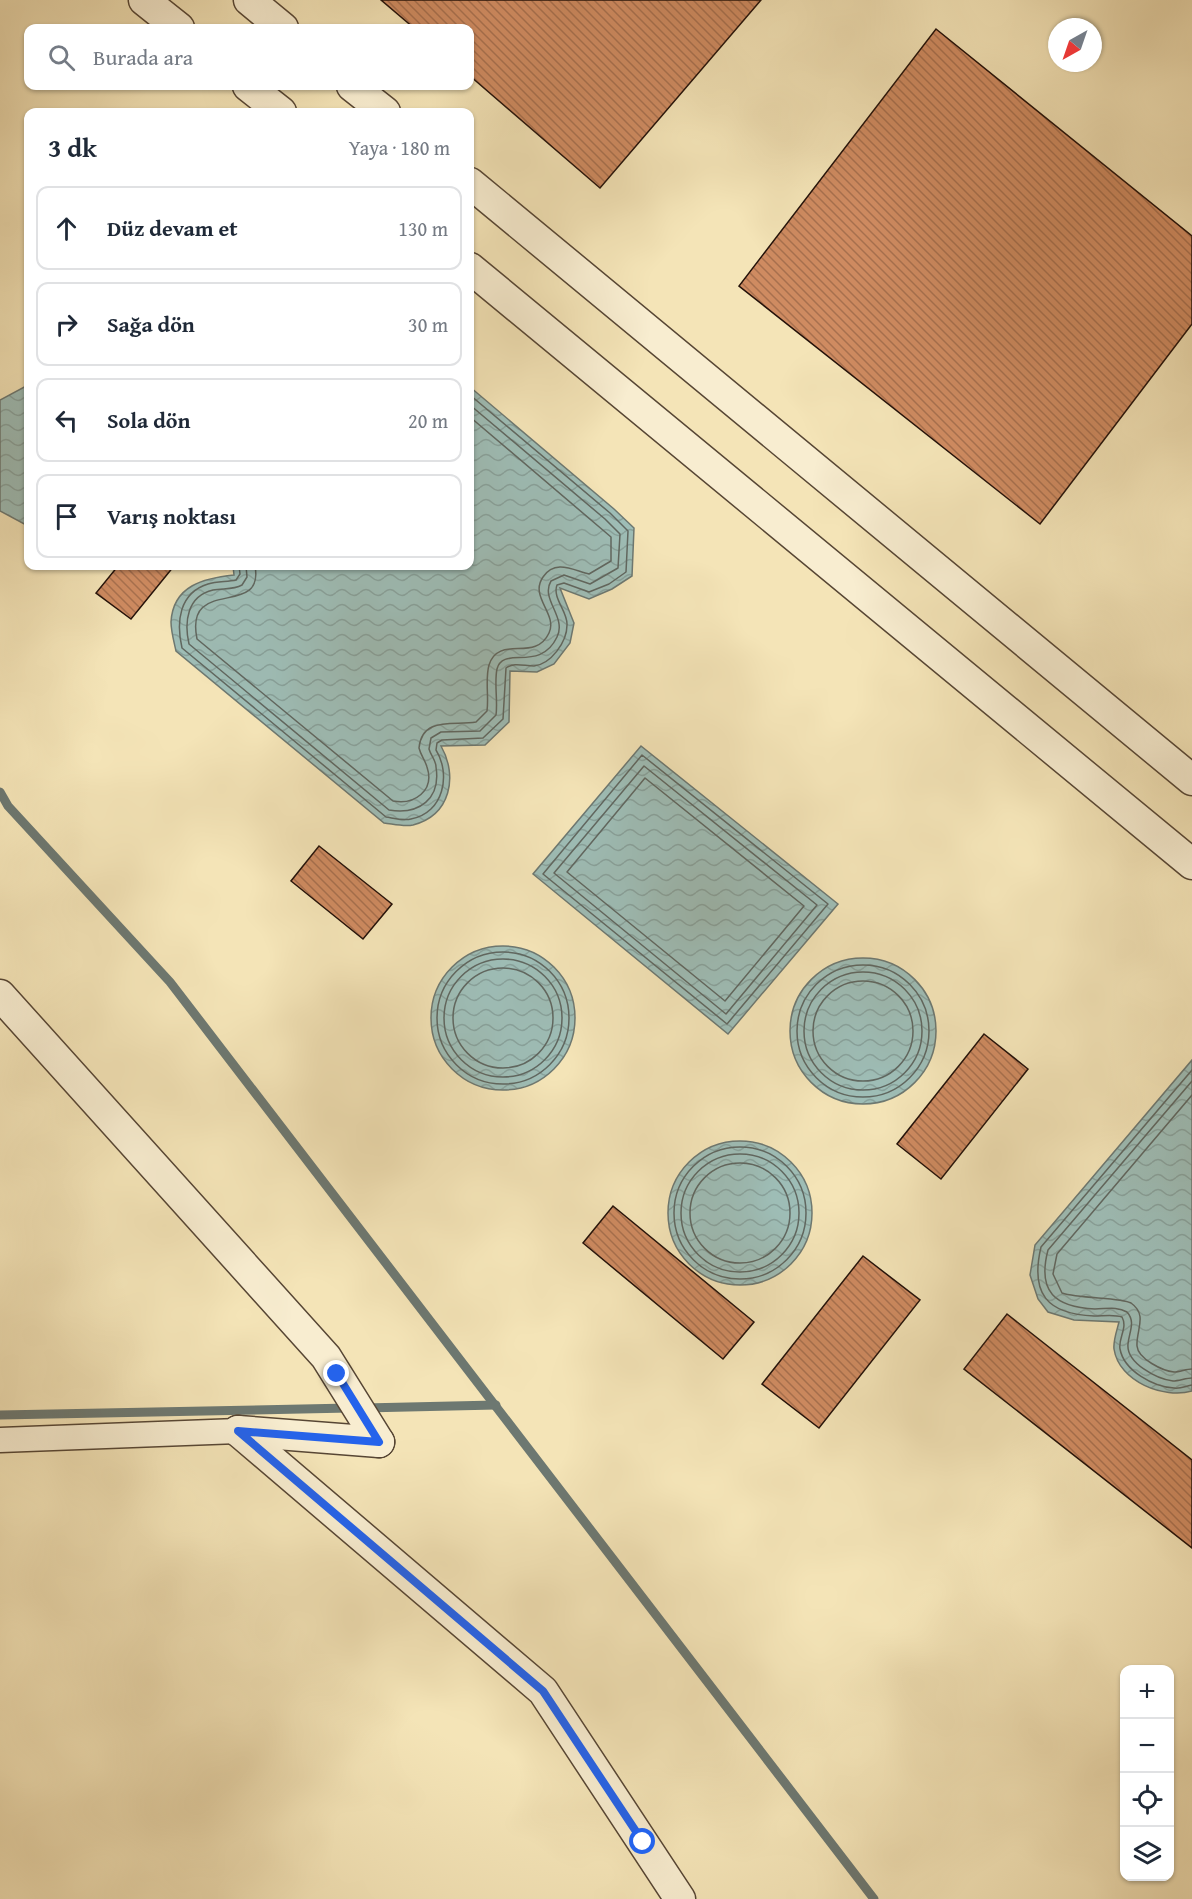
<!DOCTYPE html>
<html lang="tr">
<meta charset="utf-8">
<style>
:root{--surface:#fff;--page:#f2f2f3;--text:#1f2937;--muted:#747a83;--line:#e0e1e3}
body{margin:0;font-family:"Gentium Book Plus",serif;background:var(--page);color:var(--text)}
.controls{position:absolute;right:18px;bottom:18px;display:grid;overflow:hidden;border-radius:12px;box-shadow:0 2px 4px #0004}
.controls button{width:54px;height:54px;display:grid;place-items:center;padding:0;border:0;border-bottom:2px solid var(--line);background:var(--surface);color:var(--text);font:30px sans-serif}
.compass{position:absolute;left:1048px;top:18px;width:54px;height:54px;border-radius:50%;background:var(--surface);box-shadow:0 2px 4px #0004;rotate:220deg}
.stop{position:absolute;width:18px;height:18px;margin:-14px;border:4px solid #2563eb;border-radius:50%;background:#fff}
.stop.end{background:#2563eb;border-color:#fff;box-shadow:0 2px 6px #0008}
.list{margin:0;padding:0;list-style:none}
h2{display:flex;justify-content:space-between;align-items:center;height:78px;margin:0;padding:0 24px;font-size:26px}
h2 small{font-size:20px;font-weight:400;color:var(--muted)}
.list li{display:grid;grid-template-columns:39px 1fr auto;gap:18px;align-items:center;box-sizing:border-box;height:84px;margin:0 12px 12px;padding:0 12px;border:2px solid var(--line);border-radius:12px}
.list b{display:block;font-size:22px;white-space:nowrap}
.list em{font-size:20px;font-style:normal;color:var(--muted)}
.icon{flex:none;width:33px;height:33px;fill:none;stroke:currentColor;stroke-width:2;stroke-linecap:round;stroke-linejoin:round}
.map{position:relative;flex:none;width:1192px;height:1899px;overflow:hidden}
.search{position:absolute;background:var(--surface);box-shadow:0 2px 4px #0004;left:24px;top:24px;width:450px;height:66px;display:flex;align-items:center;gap:15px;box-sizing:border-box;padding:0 21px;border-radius:12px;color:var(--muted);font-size:22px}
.panel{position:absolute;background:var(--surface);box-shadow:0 2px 4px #0004;left:24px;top:108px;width:450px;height:462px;border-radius:12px}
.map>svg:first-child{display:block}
.water{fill:url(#water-waves);stroke:#6d7871;stroke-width:1.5}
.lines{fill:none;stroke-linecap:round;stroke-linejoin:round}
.shore{stroke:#606760;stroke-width:1.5}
.stream{stroke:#6d7871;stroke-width:9}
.building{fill:url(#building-back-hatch);stroke:#231109;stroke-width:1.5}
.minor-casing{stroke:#574634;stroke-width:27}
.tertiary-casing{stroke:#574634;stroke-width:33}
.minor{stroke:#f8edd0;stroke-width:24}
.tertiary{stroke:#f8edd0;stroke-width:30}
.route{stroke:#2563eb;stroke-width:8}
</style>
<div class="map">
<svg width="1192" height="1899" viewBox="0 0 1192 1899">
<defs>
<pattern id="water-waves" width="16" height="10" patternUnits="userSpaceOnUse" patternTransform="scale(1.5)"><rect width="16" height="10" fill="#9ebdb6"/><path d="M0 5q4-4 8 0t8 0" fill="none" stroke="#88a19b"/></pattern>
<pattern id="building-back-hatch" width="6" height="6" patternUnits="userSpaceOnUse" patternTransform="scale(1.5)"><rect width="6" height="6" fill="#cf8b61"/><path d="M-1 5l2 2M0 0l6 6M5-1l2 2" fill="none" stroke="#a8704e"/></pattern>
</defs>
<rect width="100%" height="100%" fill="#f4e4b7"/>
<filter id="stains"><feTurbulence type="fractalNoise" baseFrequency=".00333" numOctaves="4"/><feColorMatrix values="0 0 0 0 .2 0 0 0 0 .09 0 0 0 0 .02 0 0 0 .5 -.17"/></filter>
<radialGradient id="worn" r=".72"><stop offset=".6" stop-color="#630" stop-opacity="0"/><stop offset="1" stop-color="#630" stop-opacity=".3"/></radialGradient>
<g class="water">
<path d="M28 385V526L0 511V400Z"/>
<path d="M470 387 614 509 634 528 632 576 612 589 589 599 560 588 574 623 570 643 554 664 537 672 510 671 509 722 485 745 441 746C458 776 451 815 413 825 404 827 393 824 384 823L176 651C174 642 171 631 171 622 173 585 205 578 234 575L233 566H470Z"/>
<path d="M641 746 838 904 728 1034 533 874Z"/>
<circle cx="503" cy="1018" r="72"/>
<circle cx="863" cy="1031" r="73"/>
<path d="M1192 1060V1391C1164 1399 1119 1382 1114 1349 1113 1341 1117 1330 1119 1322L1074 1320 1048 1312 1038 1299 1030 1275 1035 1245Z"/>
<circle cx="740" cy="1213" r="72"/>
</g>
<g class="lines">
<g class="shore">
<path d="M239 566 240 574 236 580C227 582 217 581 208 584 179 593 176 622 182 648L386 817C393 818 403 821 411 819 444 813 451 774 436 750L437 743 442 740 483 738 503 719 506 668C514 662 524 666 534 666 551 664 567 642 567 625 568 612 552 598 557 585L564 583 589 592 609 584 626 572 628 531 610 513 470 395"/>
<path d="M246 566 247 577 242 585C233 590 223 588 213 590 187 596 184 622 189 644L389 810C419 815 441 799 436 767 436 760 431 756 429 749L431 738 441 732 480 731 496 715C498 701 494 683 497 669 503 645 540 673 557 637 567 617 540 599 551 581L564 575 590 584 618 568 620 534 605 519 470 405"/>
<path d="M255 566C265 619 184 575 197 639L393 801C414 805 435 791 427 767 425 760 421 756 419 748 422 716 454 726 476 722L487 711C489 697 485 679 489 665 499 634 535 663 549 633 558 614 529 597 543 577 555 559 573 570 589 574L611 561V537L470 417"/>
<path d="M642 755 828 904 727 1024 543 874Z"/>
<path d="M644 766 817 905 726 1014 554 873Z"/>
<path d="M645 778 804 906 725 1001 567 872Z"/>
<circle cx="503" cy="1018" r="66"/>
<circle cx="503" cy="1018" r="59"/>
<circle cx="863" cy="1031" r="66"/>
<circle cx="503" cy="1018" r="50"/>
<circle cx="863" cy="1031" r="59"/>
<circle cx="863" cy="1031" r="50"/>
<path d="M1192 1070 1041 1247C1030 1294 1047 1314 1094 1316 1103 1316 1114 1314 1122 1317 1128 1328 1118 1338 1120 1349 1124 1371 1154 1387 1174 1388 1180 1389 1186 1386 1192 1385"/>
<path d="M1192 1081 1048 1250C1037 1292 1055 1307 1095 1309 1106 1309 1117 1306 1127 1312 1136 1322 1129 1332 1128 1344 1126 1363 1157 1379 1173 1381 1179 1381 1186 1378 1192 1378"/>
<path d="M1192 1095 1057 1254 1053 1274 1062 1293C1080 1299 1121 1297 1131 1303 1148 1315 1136 1330 1137 1346 1138 1359 1163 1371 1174 1372 1180 1372 1186 1369 1192 1369"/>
<circle cx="740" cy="1213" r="66"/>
<circle cx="740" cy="1213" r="59"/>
<circle cx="740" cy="1213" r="50"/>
</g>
<g class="stream">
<path d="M0 792 8 806 170 982 874 1899"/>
<path d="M364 1408 496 1405"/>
<path d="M0 1415 350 1408"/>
</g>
</g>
<g class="building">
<path d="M381 0H761L600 188 470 76V28H414Z"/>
<path d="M936 29 1192 236V324L1040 524 739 286Z"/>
<path d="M118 566H174L131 619 96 593Z"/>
<path d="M319 846 392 904 363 939 291 881Z"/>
<path d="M984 1034 1028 1069 941 1179 897 1144Z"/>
<path d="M613 1206 754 1322 723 1359 583 1243Z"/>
<path d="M863 1256 920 1300 819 1428 762 1384Z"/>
<path d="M1007 1314 1192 1460V1548L964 1369Z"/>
</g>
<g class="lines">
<defs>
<path id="minor" d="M0 1440 238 1431"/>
<g id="tertiary">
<path d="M144 0 179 28"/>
<path d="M249 0 283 28"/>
<path d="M248 86 281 112"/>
<path d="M352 86 385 112"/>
<path d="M470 183 1192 780"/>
<path d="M470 268 1192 864"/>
<path d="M0 995 326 1357 379 1442"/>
<path d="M238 1431 543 1691 680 1899"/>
<path d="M238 1431 379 1442"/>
</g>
</defs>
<use href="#minor" class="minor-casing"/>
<use href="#tertiary" class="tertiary-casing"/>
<use href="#minor" class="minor"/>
<use href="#tertiary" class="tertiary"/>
</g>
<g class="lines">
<path class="route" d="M337 1374 379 1442 238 1431 543 1691 643 1842"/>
</g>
<rect width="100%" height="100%" filter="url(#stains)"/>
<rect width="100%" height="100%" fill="url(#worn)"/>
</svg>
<div class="controls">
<button>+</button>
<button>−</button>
<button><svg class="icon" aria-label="locate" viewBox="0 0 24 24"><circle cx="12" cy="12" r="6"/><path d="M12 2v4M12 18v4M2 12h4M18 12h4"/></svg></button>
<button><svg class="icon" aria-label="layers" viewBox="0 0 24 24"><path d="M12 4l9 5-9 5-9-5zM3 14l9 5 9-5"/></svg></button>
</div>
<svg class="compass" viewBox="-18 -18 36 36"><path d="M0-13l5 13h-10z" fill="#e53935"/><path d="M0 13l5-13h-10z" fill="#747a83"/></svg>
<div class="stop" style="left:643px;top:1842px"></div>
<div class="stop end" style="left:337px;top:1374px"></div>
<div class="search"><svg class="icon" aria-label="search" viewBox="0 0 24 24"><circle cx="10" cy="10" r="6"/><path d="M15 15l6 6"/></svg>Burada ara</div>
<section class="panel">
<h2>3 dk<small>Yaya · 180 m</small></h2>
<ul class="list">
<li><svg class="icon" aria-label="ahead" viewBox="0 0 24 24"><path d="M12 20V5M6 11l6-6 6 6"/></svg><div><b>Düz devam et</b></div><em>130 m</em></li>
<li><svg class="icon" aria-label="right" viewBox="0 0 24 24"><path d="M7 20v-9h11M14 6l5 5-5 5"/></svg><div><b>Sağa dön</b></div><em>30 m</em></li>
<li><svg class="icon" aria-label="left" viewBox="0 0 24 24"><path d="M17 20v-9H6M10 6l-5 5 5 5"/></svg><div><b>Sola dön</b></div><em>20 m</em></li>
<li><svg class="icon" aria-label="arrive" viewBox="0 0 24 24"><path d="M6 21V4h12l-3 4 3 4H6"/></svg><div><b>Varış noktası</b></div></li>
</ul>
</section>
</div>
